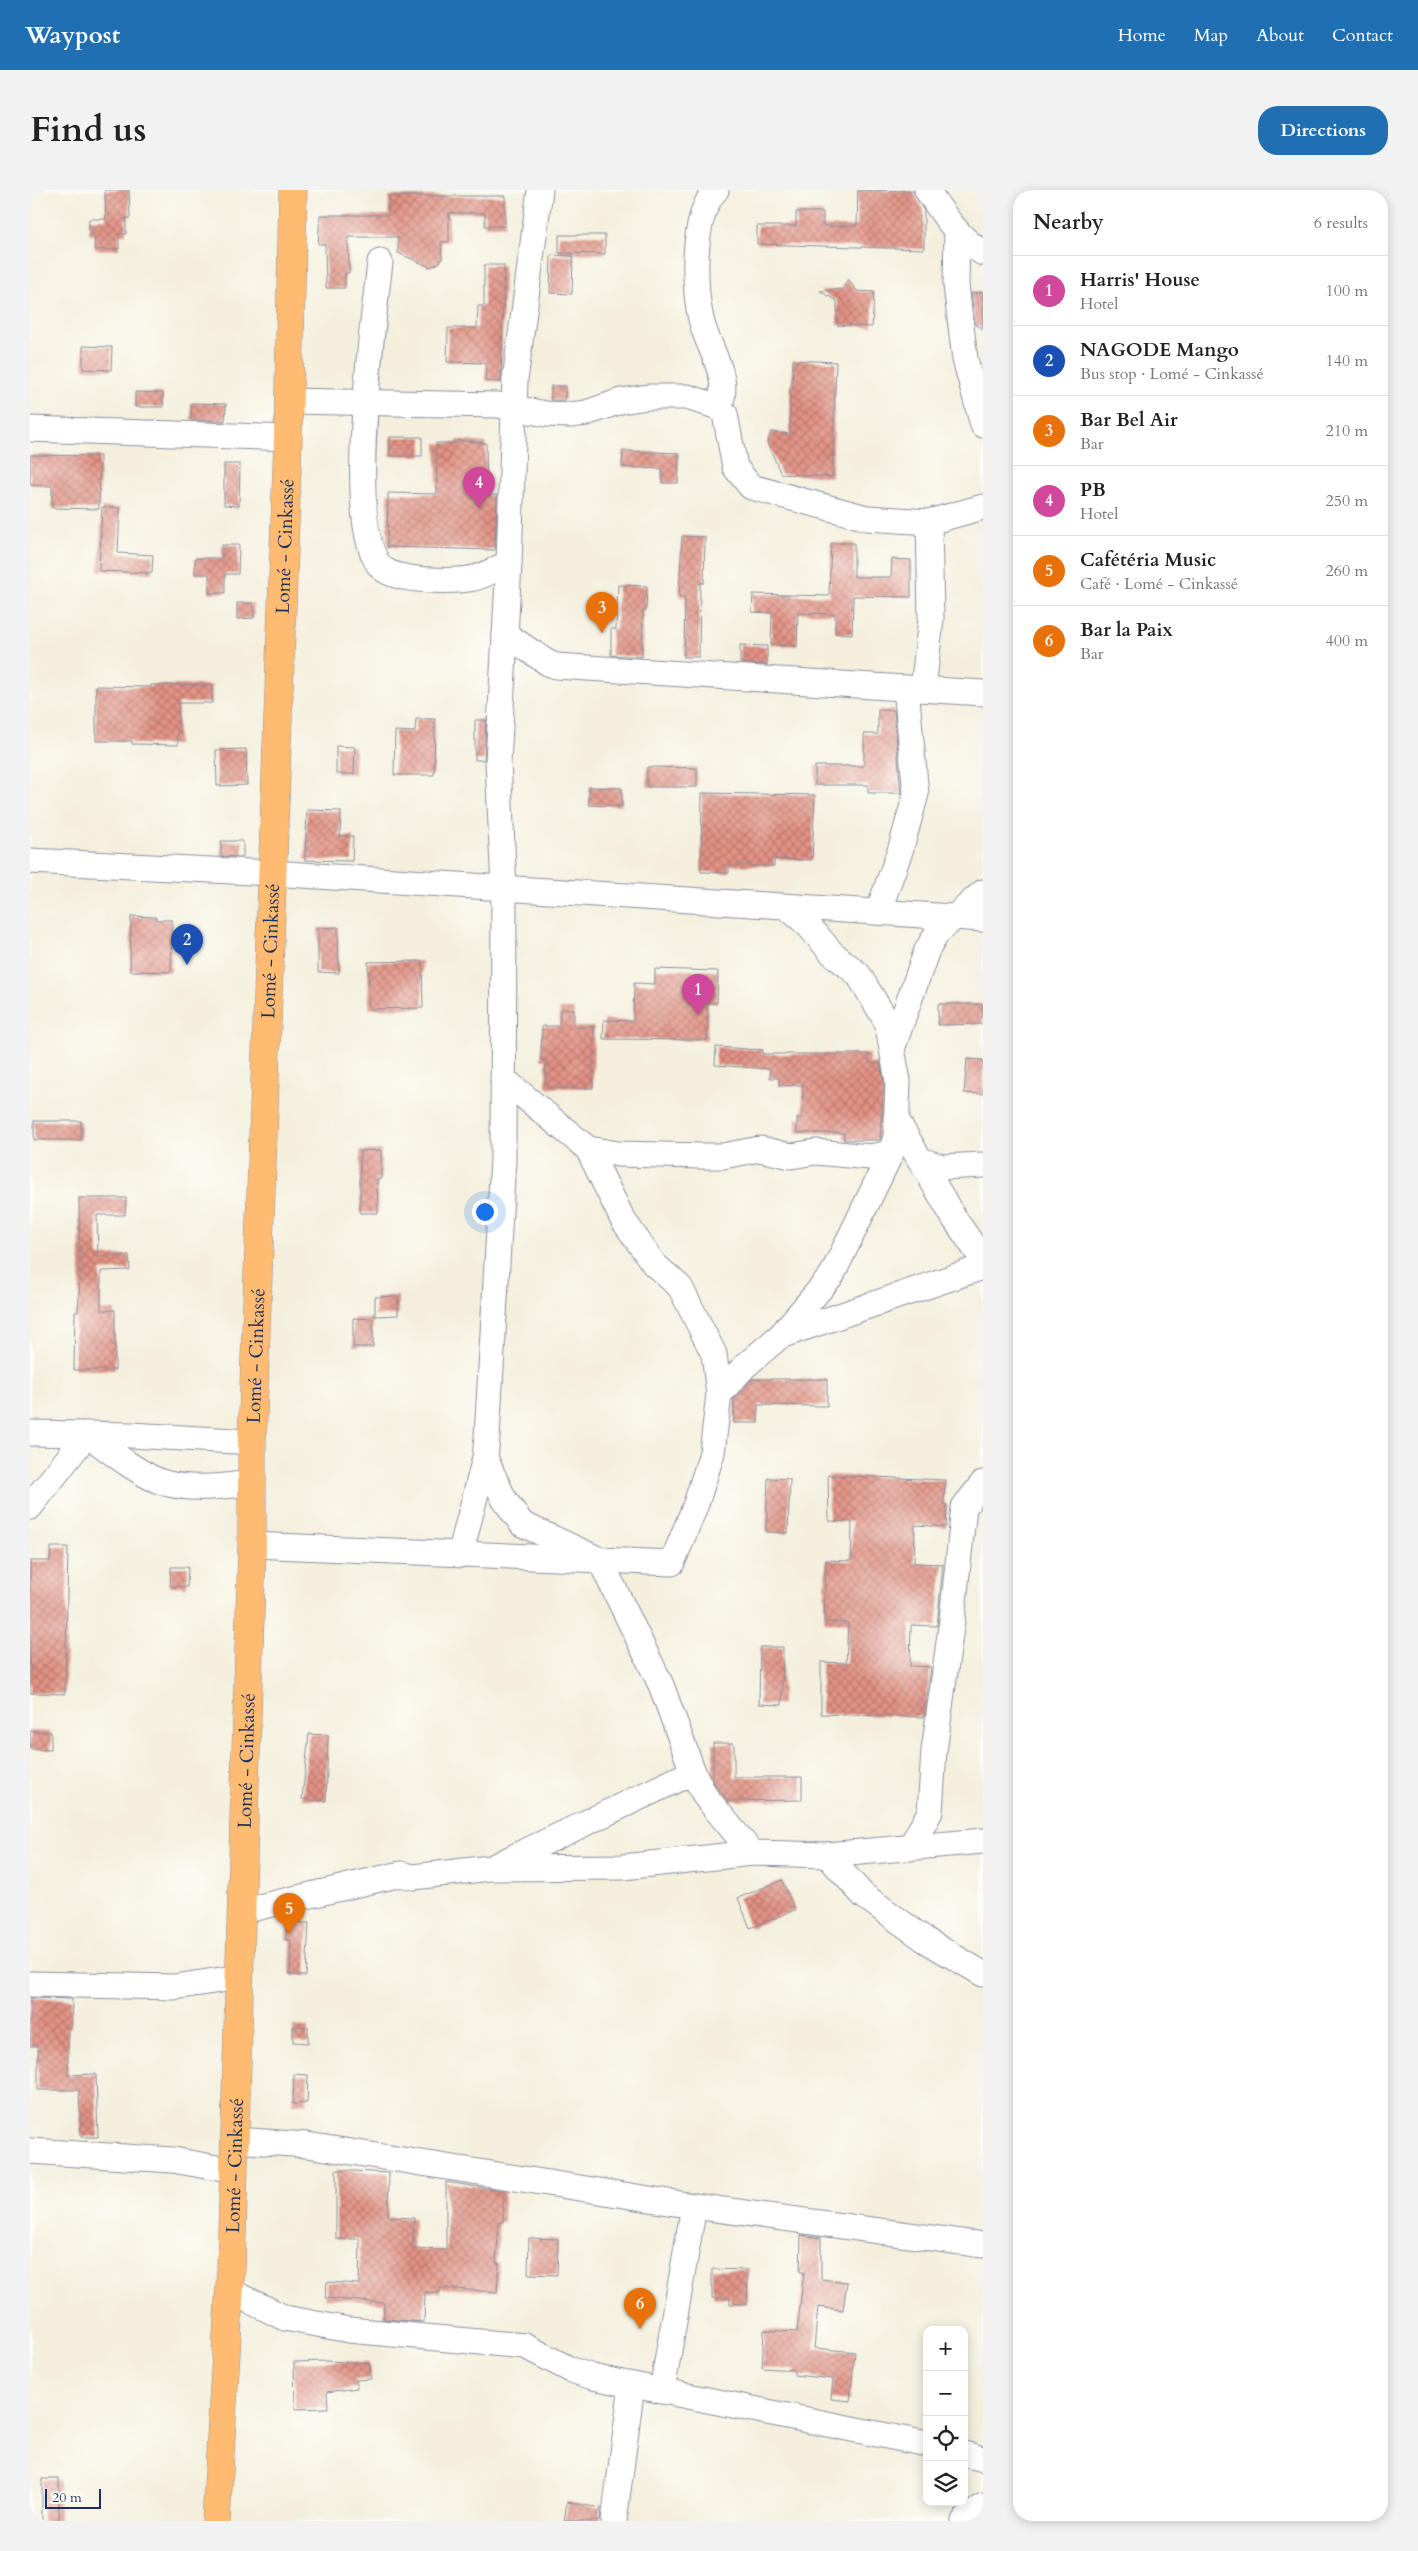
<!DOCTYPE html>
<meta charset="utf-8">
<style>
:root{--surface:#fff;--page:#f2f2f2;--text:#222;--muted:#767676;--line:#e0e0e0;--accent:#1f6fb2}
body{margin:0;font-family:Cardo,serif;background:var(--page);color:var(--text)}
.controls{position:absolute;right:15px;bottom:15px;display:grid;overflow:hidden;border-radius:10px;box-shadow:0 2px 12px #0003}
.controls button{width:45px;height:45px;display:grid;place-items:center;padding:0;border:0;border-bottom:1px solid var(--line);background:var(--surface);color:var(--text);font:25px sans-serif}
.scale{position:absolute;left:15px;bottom:12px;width:56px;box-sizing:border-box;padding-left:5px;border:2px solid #1b2f5e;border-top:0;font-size:14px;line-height:18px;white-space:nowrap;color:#1b2f5e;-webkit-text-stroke:4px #fdfcf7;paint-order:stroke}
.you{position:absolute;left:454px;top:1021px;width:18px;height:18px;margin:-12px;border:4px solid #fff;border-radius:50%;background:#1a73e8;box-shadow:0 0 0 8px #1a73e833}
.badge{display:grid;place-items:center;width:32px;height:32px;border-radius:50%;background:var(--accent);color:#fff;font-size:16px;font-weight:700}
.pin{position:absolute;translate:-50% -41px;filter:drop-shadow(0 1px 2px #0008)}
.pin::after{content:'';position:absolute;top:26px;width:18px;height:15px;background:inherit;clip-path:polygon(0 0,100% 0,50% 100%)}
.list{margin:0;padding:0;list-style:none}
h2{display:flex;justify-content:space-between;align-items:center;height:65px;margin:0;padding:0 20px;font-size:21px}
h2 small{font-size:16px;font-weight:400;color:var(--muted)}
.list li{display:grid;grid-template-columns:32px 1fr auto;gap:15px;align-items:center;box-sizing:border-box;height:70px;padding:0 20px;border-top:1px solid var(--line)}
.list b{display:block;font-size:19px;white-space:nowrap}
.list p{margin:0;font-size:16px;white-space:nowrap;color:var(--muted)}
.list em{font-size:16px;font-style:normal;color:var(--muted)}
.icon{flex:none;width:28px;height:28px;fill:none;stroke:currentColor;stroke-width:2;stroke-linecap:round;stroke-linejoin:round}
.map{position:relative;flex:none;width:953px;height:2331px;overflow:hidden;border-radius:20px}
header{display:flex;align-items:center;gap:30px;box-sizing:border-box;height:70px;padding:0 25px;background:var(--accent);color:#fff}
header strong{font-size:24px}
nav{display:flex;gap:28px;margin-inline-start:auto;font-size:18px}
.intro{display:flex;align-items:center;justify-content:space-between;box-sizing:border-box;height:120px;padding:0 30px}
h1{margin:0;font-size:35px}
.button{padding:12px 22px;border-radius:20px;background:var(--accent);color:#fff;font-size:18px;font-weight:700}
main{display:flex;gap:30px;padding:0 30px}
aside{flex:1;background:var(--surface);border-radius:20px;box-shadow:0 2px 12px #0003}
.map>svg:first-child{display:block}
.building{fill:url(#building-cross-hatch)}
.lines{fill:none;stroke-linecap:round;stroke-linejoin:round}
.minor-casing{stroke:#888f9e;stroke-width:27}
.highway-casing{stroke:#888f9e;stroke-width:29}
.minor{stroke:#fff;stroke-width:25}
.highway{stroke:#febb71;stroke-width:28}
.labels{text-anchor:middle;stroke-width:4;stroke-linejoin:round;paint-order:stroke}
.street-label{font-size:19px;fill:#1b2f5e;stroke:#fdfcf7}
</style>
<header>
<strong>Waypost</strong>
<nav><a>Home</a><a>Map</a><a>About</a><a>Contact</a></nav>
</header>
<div class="intro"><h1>Find us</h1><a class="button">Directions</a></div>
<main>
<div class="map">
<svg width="953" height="2331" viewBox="0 0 953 2331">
<defs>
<pattern id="building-cross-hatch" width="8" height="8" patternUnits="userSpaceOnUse" patternTransform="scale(1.25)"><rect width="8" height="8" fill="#e39284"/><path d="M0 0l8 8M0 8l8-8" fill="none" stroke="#b7786f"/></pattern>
</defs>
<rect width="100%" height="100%" fill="#fdfcf7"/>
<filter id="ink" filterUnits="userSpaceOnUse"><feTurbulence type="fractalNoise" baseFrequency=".02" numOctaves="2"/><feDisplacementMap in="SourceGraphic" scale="10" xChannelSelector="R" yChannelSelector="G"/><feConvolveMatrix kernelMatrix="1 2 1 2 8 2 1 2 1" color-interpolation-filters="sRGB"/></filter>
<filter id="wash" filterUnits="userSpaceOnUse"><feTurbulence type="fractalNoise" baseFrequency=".0096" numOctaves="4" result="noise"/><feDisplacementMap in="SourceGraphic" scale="20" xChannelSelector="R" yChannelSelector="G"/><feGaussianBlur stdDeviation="1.12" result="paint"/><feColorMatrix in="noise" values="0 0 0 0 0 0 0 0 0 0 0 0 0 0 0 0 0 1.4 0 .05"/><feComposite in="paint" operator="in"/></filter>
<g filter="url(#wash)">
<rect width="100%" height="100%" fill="#f4efdd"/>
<g id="blocks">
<g class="building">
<path d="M75 0H99L100 28H96V44H89V59L65 60 64 44H59V29H76Z"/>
<path d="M828 0 883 1 894 21V59L727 54V36H766V22H793V36H827Z"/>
<path d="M359 6H475V36H455V23H419V52H411L412 68 409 73 400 77 368 63V47H318L319 83H315V98H296L295 54H288L290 25H358Z"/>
<path d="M529 45H575V64L529 63Z"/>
<path d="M521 65 543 66 542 104 520 103Z"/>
<path d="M454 75H474L471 192 455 191 456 173 417 172 418 138H447L448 116H454Z"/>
<path d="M818 89 827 101 844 102 842 137 807 135V111L790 101 812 99Z"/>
<path d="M953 102V140L945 134 941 103Z"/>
<path d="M53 156 82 157 81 180 53 179Z"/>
<path d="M763 170 806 172 802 287 751 284 737 252 741 242 760 244V197H762Z"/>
<rect x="521" y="196" width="14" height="14"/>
<path d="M105 202 133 203V217H105Z"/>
<path d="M161 213 196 214 195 231 161 230Z"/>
<rect x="360" y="247" width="32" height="19"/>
<path d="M427 250 456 253 457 305H467L465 360 357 357 358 303 407 304 406 253H427Z"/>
<path d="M593 261 649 263 648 293H632V279L592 277Z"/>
<path d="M0 265 70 266 69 319 22 318V296L0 295Z"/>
<path d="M194 274H210L209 316 194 315Z"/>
<path d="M72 317 90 318 88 363 123 365 122 383 69 381Z"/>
<path d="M652 346 675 347 674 393H670L669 467H654L655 407H649Z"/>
<path d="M801 353H824V387H861L862 369 881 370V407L823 406 822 444 805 443V424L768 423 767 456 741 455 742 423 722 422 723 404 799 406Z"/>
<path d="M192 355H209L208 384H195V403H179V384H165V368H192Z"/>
<path d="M588 395 617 396 616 420H613L612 467 581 465V439H586Z"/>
<path d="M207 413H223L224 428 207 429Z"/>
<path d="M710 455 737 456V475L710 473Z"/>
<path d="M121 495H182V513H148V555L102 554V551H66V496L121 497Z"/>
<path d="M848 520H864L871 603H838V595H785V576H834V544H848Z"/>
<path d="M386 529H405L404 585H364L365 541 385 542Z"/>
<path d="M445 530H456L454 570H445Z"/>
<path d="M306 556 325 557 324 584H306Z"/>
<path d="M216 559 217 595 187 596 186 560Z"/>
<path d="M617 577 667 578V597H617Z"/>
<path d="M559 597 592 598V616L559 615Z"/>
<path d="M672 603 785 605 782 670 744 669V676L699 675V683L671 682Z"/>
<path d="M277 620 311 621 310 646H323L322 671 275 670Z"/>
<path d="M191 651H213V667L191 666Z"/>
<path d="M101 726 126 727V730H142L141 782 100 781Z"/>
<path d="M308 737 309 783 288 782V738Z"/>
<path d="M392 771 393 818 339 819 338 772Z"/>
<path d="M625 779 688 781 687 813H678L677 850 573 849 574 830 603 831 604 793 625 794Z"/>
<path d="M908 814H953V834L908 835Z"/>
<path d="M530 819H544V837H564L563 898H516V870H511L512 836H529Z"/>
<path d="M686 857 733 860 732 864H839V873L850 874 854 892 850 950H814V943H767V928H772L773 895 749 896V888H740V879L685 875Z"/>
<path d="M937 869 953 870V904L934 903Z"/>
<rect x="4" y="931" width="47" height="19"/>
<path d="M351 960V989H347L348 1023H330V961Z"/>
<path d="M49 1008H96L95 1025H67L68 1066 99 1065 100 1080 71 1081V1120H85V1180H44L45 1122H48L50 1087Z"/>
<path d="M368 1106V1125L345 1126V1107Z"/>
<path d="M323 1128 343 1129V1157H323Z"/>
<path d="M723 1189H797V1216L728 1215V1233H704V1209Z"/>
<path d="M798 1285 915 1290 914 1314 917 1315 916 1337 885 1335 884 1373 913 1374 907 1436 881 1435 880 1476 901 1477 894 1527 791 1524V1472L816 1473 818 1433 794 1432 796 1370 821 1371 822 1332 799 1331Z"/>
<path d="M738 1288 760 1289 758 1343 736 1342Z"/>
<path d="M21 1357H38L35 1504 0 1503V1371H20Z"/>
<path d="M141 1377H158L157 1397 140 1396Z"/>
<path d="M730 1457H753L752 1515 729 1514Z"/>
<path d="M0 1541 21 1542V1560L0 1559Z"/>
<path d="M279 1544 298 1545 296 1611 272 1609Z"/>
<path d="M683 1553H704V1587H772V1610L698 1611 683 1591Z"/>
<path d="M752 1690 765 1720 720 1738 708 1708Z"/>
<path d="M257 1732 279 1733 276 1786 260 1785 261 1750H256Z"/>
<path d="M0 1808 42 1809 41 1838H38V1885L66 1884 68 1947H51L49 1900H8V1856H0Z"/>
<path d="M263 1836 278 1837V1853L263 1852Z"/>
<path d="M264 1884 278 1885 277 1913 263 1914Z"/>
<path d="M306 1980 359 1983 358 2027 384 2028 383 2059 416 2060V1992L474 2001 473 2032H469L466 2073H469L467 2102 410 2098V2103L395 2102 394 2132 354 2129V2113L295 2108 297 2092 329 2094 330 2049H306Z"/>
<path d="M771 2045 791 2048V2089L817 2092 813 2120 788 2117 784 2158 825 2162 820 2211 801 2209 803 2189 764 2185V2180L732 2178 734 2140 767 2142 774 2082H770Z"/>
<path d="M499 2048 528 2049 527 2085 498 2084Z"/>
<path d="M682 2079 718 2080 717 2114H700V2108H682Z"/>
<path d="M296 2171 339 2173 341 2189 326 2190 327 2198 297 2202 298 2218 265 2219 264 2172Z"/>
<rect x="12" y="2289" width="17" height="42"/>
<path d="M537 2312 571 2318 570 2331H534Z"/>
</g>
</g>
</g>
<g filter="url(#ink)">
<use href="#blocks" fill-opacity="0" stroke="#888f9e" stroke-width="1"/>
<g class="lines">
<defs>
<g id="minor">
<path d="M686 0C661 26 663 100 672 133 679 160 702 189 689 217"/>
<path d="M897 0C913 24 928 48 953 63"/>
<path d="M927 41 926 95 935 169 953 235"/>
<path d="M350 72C344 127 313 342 352 378 367 392 424 392 444 388 456 385 468 378 479 373"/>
<path d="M258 211 468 215 516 224 540 225 556 223 591 211 618 207H657L689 217 695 224 705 277 721 297 837 328 899 332 953 317"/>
<path d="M0 239 258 248"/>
<path d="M475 444 518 473 526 476 953 503"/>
<path d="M893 499 901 429 899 332"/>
<path d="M0 671 241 683 953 729"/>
<path d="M848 722 871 658 886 604 876 498"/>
<path d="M862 859 897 760 907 743 953 702"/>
<path d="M866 929 924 1028 953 1070"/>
<path d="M558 959 588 964 672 966H693L730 959 761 966 786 962 840 967 861 963 866 947 868 891 857 832 828 784 802 763 777 734 758 718"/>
<path d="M890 970 912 977 953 975"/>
<path d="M750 1146 953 1077"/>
<path d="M689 1204 715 1176 750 1146 802 1085 861 963"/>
<path d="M0 1243 101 1245 222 1252"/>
<path d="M455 1268 474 1309 492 1334 570 1370 631 1495 663 1582 675 1606 722 1663"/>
<path d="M0 1317 57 1244C76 1258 112 1287 135 1293 163 1301 194 1296 222 1293"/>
<path d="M222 1355 642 1373 666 1314 682 1263 689 1204 684 1164 650 1097 624 1074 593 1030 558 959 473 889"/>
<path d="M430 1365 455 1268 457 1247 473 970 474 699 468 572 479 373 485 190 510 0"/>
<path d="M880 1658 900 1622 904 1561 922 1430 934 1317 953 1293"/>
<path d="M797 1665 833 1705 897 1751 953 1784"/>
<path d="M465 1676 663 1582"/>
<path d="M212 1721 371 1684 383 1687 460 1678 593 1677 722 1663 797 1665 953 1651"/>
<path d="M0 1794 145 1797 210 1787"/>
<path d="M205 1950 277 1955 664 2016 953 2055"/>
<path d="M0 1961 143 1970 204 1981"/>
<path d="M200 2101 255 2128 319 2140 495 2156 541 2180 563 2187 897 2254"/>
<path d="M632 2201 664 2016"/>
<path d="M934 2264 953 2269"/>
<path d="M584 2331 602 2195"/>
<path d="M934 2331 953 2316"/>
</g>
<g id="highway">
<path id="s1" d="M186 2331 201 2079 222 1355V1252L258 248 263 0"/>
</g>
</defs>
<use href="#minor" class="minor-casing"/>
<use href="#highway" class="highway-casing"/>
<use href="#minor" class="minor"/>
<use href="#highway" class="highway"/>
</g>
</g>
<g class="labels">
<g class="street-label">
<text dy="7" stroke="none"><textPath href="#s1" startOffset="1976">Lomé - Cinkassé</textPath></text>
<text dy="7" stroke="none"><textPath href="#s1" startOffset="1571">Lomé - Cinkassé</textPath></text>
<text dy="7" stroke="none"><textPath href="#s1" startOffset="1166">Lomé - Cinkassé</textPath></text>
<text dy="7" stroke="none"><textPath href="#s1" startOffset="761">Lomé - Cinkassé</textPath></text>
<text dy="7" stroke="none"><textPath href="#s1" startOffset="356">Lomé - Cinkassé</textPath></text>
</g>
</g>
</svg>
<div class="controls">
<button>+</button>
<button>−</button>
<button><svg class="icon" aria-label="locate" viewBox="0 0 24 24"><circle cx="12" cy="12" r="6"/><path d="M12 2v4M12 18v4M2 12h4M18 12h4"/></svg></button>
<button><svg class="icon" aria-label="layers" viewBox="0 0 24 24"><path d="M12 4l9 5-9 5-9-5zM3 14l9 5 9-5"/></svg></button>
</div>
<div class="scale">20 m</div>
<div class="you"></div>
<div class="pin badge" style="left:668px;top:825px;background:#d1479c">1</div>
<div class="pin badge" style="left:157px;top:775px;background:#1a4fb4">2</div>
<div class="pin badge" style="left:572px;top:443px;background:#e8710a">3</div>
<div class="pin badge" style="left:449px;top:318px;background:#d1479c">4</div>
<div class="pin badge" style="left:259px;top:1744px;background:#e8710a">5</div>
<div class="pin badge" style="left:610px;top:2139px;background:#e8710a">6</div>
</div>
<aside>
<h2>Nearby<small>6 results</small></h2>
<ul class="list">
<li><span class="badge" style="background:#d1479c">1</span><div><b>Harris' House</b><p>Hotel</p></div><em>100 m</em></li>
<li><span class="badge" style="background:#1a4fb4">2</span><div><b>NAGODE Mango</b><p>Bus stop · Lomé - Cinkassé</p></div><em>140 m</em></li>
<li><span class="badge" style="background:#e8710a">3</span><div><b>Bar Bel Air</b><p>Bar</p></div><em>210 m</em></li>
<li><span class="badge" style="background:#d1479c">4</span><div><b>PB</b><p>Hotel</p></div><em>250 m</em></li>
<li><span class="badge" style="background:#e8710a">5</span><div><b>Cafétéria Music</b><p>Café · Lomé - Cinkassé</p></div><em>260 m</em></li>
<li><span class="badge" style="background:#e8710a">6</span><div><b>Bar la Paix</b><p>Bar</p></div><em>400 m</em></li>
</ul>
</aside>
</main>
